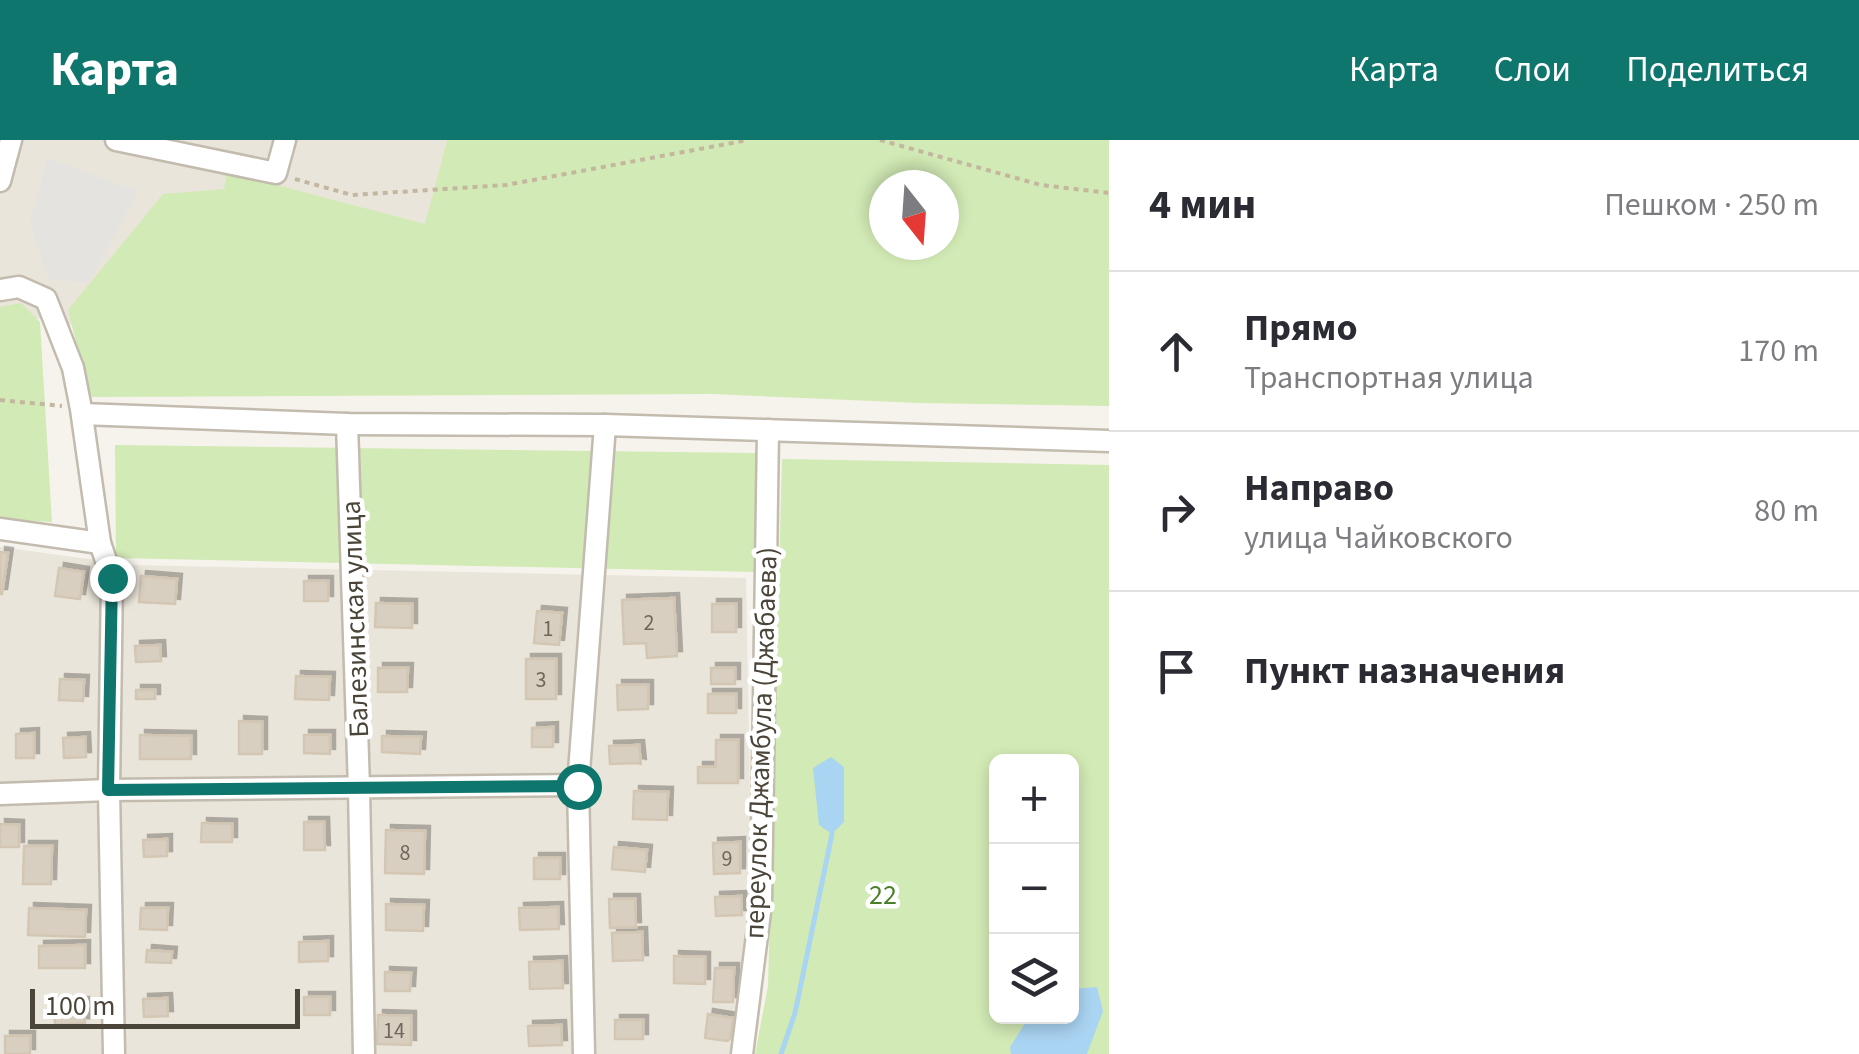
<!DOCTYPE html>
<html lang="ru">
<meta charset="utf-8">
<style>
:root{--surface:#fff;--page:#f2f2f3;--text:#2b2b33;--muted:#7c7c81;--line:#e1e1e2;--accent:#0f766e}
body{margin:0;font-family:"Source Sans 3",sans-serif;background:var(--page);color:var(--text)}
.controls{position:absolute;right:30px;bottom:30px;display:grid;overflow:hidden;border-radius:15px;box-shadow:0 5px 15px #0003}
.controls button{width:90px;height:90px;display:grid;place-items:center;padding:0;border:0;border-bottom:2px solid var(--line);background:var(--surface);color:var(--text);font:50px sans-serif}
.compass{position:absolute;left:869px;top:30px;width:90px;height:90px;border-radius:50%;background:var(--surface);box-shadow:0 5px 15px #0003;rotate:163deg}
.scale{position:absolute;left:30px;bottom:25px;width:270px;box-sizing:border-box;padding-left:10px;border:5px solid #4b4439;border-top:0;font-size:28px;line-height:35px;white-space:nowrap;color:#4b4439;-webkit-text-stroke:8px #fff;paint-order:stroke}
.stop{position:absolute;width:30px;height:30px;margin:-22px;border:8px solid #0f766e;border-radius:50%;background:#fff}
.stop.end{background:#0f766e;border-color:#fff;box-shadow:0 2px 10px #0008}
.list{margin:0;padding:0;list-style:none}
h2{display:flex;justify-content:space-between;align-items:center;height:130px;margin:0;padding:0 40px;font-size:42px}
h2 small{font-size:32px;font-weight:400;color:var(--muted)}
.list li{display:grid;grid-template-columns:65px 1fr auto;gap:30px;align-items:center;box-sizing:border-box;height:160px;padding:0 40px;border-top:2px solid var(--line)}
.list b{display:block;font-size:38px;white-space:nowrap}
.list p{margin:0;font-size:32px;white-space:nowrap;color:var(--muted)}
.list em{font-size:32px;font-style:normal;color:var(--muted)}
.icon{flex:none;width:55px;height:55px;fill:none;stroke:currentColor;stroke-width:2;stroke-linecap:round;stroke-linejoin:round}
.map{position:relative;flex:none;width:1109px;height:914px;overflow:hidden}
header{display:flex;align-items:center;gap:60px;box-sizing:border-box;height:140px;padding:0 50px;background:var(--accent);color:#fff}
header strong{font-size:48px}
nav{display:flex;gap:55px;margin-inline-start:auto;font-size:35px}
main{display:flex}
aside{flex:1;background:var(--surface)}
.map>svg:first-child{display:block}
.residential{fill:#eae5da}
.green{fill:#d2eab5;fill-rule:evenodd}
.parking{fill:#e5e3e0}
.water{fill:#a9d4f2}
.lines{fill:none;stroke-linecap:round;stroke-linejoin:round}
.stream{stroke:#a9d4f2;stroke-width:5}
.building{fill:#d8cfc1;stroke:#d3c7b4;stroke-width:2.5;filter:url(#shadow)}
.minor-casing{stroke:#c2bbae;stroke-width:25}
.path{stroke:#c4b79f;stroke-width:4;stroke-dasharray:5 5;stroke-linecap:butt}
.minor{stroke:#fff;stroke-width:20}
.route{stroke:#0f766e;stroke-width:12}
.labels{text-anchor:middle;stroke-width:9;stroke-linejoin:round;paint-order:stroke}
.number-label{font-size:22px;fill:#6e675b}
.street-label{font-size:28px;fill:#4b4439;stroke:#fff}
.park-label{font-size:28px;fill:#4a7f2a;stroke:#fff}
</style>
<header>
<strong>Карта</strong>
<nav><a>Карта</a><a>Слои</a><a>Поделиться</a></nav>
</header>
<main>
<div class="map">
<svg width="1109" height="914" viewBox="0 0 1109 914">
<defs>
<filter id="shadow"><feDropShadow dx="5" dy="-5" stdDeviation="0" flood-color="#0004"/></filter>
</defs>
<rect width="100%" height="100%" fill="#f6f3ec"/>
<g class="residential">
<path d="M0 0H447L387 241 0 172Z"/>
<path d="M0 407 132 425 746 438 752 762 735 914H0Z"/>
</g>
<g class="green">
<path d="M447 0H1109V266L919 263 713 254 90 257 68 170 163 54 224 49 227 32 425 84ZM884 45H944V105H884Z"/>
<path d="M21 163 40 182 52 382 0 379V167Z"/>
<path d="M115 305 756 313 755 432 116 418Z"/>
<path d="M782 319 1109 325V914H755L768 846ZM996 622H1072V876H996Z"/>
</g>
<path class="parking" d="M47 18 138 51 89 143 48 139 30 83Z"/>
<g class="water">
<path d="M831 617 844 627V682L832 694 819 685 813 628Z"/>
<path d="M1097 847 1103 871 1087 914H1011L1010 907 1029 877 1072 876V849Z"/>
</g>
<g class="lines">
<path class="stream" d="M781 914 795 873 832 694"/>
</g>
<g class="building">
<path d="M0 412 8 413 2 454H0Z"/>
<path d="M59 428 84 432 80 459 55 456Z"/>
<path d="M141 436 177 439 175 464 139 462Z"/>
<rect x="304" y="441" width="24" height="20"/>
<path d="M674 458 677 516 647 518 646 503 624 504 622 460Z"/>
<path d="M376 463 412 464V488L375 487Z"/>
<rect x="712" y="464" width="24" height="28"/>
<path d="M537 471 562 473 559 505 534 503Z"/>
<path d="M160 505 161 521 136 522 135 506Z"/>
<rect x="526" y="519" width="30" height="40"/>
<path d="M378 528H408L407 552H378Z"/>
<rect x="711" y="528" width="24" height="16"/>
<path d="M296 536 330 537 329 560 295 559Z"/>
<path d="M60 539 84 540 83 561 59 560Z"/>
<path d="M617 545H648V569L618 570Z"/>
<rect x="136" y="550" width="19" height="9"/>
<rect x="708" y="554" width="28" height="19"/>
<path d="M239 581 262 582V614H239Z"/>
<path d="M553 587V607H532V588Z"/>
<path d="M34 593V618H16V594Z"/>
<path d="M140 595 191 596V619H140Z"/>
<path d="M304 595H330V614L304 613Z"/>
<path d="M382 596 421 597 420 614 382 612Z"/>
<path d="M85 597 86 617 64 618 63 598Z"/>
<path d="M716 600H738V643H698V627H716Z"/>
<path d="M639 605 641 625 640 623 610 624 609 606Z"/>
<path d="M634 651 668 652 667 680 633 679Z"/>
<path d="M304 682H324L325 710H304Z"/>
<path d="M202 683 232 684V702H201Z"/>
<path d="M0 684 19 685V707H0Z"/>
<path d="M386 690 425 691 424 734 385 733Z"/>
<path d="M167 699V716L144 717 143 700Z"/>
<path d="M740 702V733L714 734 713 703Z"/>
<path d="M24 706H52L51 744H23Z"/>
<path d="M614 707 647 710 645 732 612 729Z"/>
<rect x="534" y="718" width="26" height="21"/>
<path d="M741 756 742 775 716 776 715 757Z"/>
<path d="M609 759H635L636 787 610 788Z"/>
<path d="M386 764 424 765 423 791 386 790Z"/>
<path d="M558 767 559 789 520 790 519 768Z"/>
<path d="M29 768 86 770 85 797 28 795Z"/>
<path d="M141 768H168L167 790 140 789Z"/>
<path d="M642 792 643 820 613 821 612 793Z"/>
<path d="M328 801V821L299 822V802Z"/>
<path d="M85 805V828H39V806Z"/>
<path d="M147 810 172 812 171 823 146 822Z"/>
<path d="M674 816 705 817V844L674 843Z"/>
<path d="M562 821 563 848 530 849 529 822Z"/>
<path d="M715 828H734L733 862H713Z"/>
<path d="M385 832 411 833 410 851H385Z"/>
<rect x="304" y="857" width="26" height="18"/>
<path d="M167 858 168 876 144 877 143 859Z"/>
<path d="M84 862 85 883 55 885 54 863Z"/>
<path d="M708 874 733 878 730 899 727 901 705 898Z"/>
<path d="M378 875 411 876V905L377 904Z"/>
<rect x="615" y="880" width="28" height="19"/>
<path d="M561 885 562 905 529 906 528 886Z"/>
<rect x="5" y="896" width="25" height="18"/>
</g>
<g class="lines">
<defs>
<g id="minor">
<path d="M116 0 276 33 285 0"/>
<path d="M0 41 11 0"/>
<path d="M0 150 19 147 46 159 73 228 81 269 100 403 112 438 109 650 114 914"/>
<path d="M82 274 347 284 605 285 1109 301"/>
<path d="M347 284 359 648 364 914"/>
<path d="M0 389 100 403"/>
<path d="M0 654 109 650 578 645"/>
<path d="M584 914 578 645 605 285"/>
<path d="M742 914 761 764 768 290"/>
</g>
</defs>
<use href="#minor" class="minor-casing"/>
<g class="path">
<path d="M880 0 1041 45 1109 53"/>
<path d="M295 39 352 55 506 45 748 0"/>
<path d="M0 260 62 266"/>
</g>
<use href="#minor" class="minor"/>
</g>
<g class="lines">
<path class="route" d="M112 438 108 650 578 646"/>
</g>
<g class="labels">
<g class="number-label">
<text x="649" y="490">2</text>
<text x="548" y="496">1</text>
<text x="541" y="547">3</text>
<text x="405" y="720">8</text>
<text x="727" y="726">9</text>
<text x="394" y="898">14</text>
</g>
<g class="street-label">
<text transform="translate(354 479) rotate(-92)" y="10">Балезинская улица</text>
<text transform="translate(760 603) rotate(-88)" y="10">переулок Джамбула (Джабаева)</text>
</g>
<g class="park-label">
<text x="883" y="764">22</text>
</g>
</g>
</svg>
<div class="controls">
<button>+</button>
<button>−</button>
<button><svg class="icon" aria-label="layers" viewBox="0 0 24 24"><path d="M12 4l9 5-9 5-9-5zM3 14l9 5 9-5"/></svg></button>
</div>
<svg class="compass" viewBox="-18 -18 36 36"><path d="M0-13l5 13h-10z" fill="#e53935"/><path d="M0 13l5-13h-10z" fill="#7c7c81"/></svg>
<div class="scale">100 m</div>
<div class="stop" style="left:578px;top:646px"></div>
<div class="stop end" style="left:112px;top:438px"></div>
</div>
<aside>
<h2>4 мин<small>Пешком · 250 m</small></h2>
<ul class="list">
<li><svg class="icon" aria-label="ahead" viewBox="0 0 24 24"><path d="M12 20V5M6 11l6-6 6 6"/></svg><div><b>Прямо</b><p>Транспортная улица</p></div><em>170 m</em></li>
<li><svg class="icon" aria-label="right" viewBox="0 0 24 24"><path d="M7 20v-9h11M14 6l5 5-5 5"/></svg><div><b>Направо</b><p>улица Чайковского</p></div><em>80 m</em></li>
<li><svg class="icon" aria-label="arrive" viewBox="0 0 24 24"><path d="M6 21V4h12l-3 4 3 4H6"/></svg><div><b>Пункт назначения</b></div></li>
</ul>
</aside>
</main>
